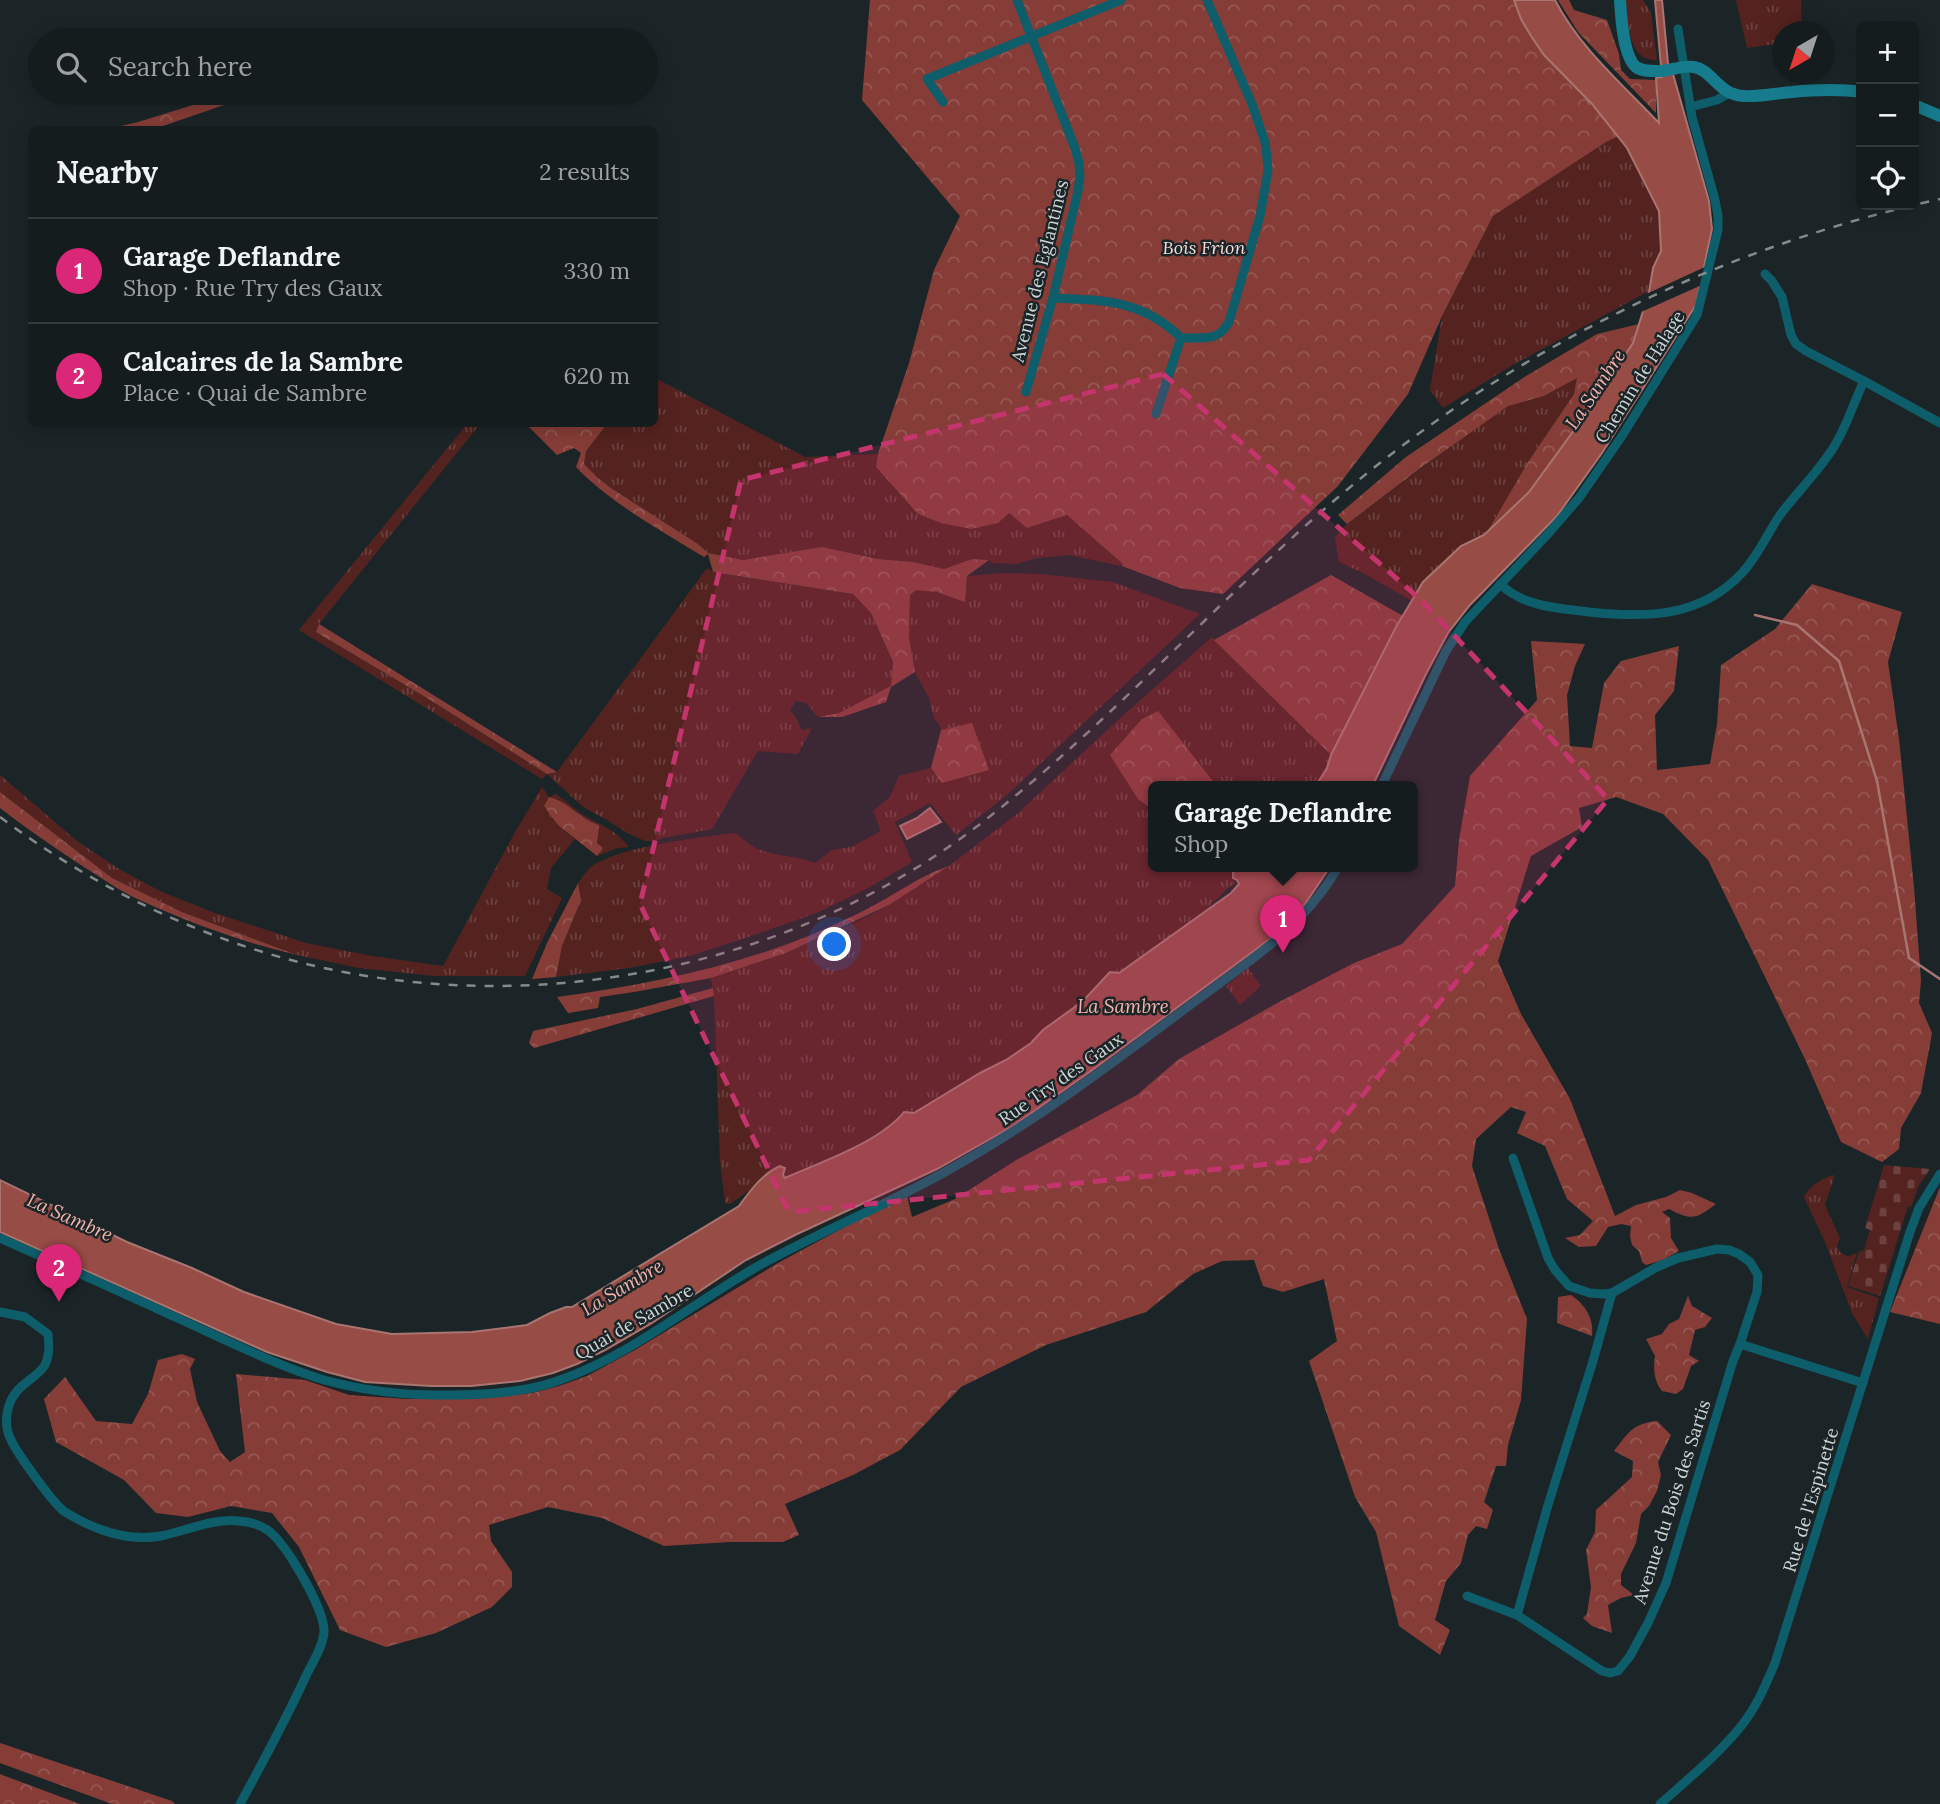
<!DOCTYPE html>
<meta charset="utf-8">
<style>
:root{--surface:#141c1d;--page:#21292a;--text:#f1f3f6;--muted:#9da1a4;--line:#333a3b;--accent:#db2777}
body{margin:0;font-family:Lora,serif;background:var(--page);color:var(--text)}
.controls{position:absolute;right:21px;top:21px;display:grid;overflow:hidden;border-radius:10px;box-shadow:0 4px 18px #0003}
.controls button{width:63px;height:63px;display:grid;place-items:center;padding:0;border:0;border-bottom:2px solid var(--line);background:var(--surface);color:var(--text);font:35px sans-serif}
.compass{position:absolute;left:1772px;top:21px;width:63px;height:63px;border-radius:50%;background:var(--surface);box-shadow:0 4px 18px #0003;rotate:219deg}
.you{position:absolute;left:835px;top:945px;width:24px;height:24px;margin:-18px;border:5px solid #fff;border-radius:50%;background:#1a73e8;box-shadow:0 0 0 10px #1a73e833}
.badge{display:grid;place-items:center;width:46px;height:46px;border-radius:50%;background:var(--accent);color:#fff;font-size:23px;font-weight:700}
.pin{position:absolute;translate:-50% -58px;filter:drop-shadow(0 2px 4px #0008)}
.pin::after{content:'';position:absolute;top:37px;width:24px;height:21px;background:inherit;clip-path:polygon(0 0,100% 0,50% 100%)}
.popup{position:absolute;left:1148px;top:781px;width:270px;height:91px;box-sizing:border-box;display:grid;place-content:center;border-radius:10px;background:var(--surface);filter:drop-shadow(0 2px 5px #0005);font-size:23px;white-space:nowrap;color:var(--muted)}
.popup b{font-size:26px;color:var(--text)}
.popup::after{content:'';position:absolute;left:50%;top:100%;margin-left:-14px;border:14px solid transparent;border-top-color:var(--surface)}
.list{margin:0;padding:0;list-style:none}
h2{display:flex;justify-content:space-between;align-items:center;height:91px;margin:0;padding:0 28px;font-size:30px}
h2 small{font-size:23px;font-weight:400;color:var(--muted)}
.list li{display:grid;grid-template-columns:46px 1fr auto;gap:21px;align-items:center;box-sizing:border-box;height:105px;padding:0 28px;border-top:2px solid var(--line)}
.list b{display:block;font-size:26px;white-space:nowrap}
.list p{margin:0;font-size:23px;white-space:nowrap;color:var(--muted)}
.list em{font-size:23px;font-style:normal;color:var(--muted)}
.icon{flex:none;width:38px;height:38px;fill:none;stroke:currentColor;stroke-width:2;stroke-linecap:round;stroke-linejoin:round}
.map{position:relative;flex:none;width:1940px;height:1804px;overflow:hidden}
.search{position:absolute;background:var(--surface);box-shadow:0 4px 18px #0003;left:28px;top:28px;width:630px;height:77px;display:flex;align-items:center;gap:18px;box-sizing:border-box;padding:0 24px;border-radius:38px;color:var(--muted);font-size:26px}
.panel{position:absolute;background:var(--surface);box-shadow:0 4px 18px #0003;left:28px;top:126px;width:630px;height:301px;border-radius:10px}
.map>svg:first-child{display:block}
.grass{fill:url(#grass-tufts)}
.forest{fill:url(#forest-crowns)}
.cemetery{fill:url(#cemetery-stones)}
.water{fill:#984c46;stroke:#a87571;stroke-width:2}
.pier{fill:#1b2527}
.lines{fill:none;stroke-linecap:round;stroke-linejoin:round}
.stream{stroke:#a87571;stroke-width:2.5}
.street{stroke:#0d5d6a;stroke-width:9}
.secondary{stroke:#167b8c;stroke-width:12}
.rail{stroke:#838b8c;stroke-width:2.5;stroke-dasharray:9 9;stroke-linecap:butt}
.marked{fill:#c4346d;fill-opacity:0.2;stroke:#c4346d;stroke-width:5;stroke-dasharray:14 9;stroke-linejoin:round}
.labels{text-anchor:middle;stroke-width:5;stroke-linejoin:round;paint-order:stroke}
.park-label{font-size:18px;font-style:italic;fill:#f4dcd9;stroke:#1b2527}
.street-label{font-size:18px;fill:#ced5d6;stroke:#1b2527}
.water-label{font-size:19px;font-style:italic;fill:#f6b3ac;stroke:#1b2527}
</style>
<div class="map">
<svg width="1940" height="1804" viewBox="0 0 1940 1804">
<defs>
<pattern id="grass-tufts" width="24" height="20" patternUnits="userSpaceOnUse" patternTransform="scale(1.75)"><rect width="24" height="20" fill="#54231f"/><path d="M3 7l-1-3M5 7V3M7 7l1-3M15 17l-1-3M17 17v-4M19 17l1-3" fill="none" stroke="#6b423f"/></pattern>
<pattern id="forest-crowns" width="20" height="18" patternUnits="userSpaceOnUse" patternTransform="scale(1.75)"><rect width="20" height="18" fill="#863d37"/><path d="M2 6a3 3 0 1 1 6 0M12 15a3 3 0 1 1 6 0" fill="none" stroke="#965853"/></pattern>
<pattern id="cemetery-stones" width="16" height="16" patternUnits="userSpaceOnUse" patternTransform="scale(1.75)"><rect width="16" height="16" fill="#54231f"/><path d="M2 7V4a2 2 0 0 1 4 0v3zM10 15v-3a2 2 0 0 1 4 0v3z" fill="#6b423f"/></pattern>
</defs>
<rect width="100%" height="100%" fill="#1b2527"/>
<g class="grass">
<path d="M1626 0H1643L1651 13 1657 60C1628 62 1627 20 1626 0Z"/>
<path d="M1736 0H1801L1802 31 1783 32 1782 43 1747 48Z"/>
<path d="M1619 136 1627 148 1659 211 1661 251 1653 268 1649 291 1511 366 1443 408 1430 390 1442 316 1493 216 1606 142Z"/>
<path d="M1578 377 1574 394 1528 462 1486 534 1461 546 1423 582 1412 601 1363 573 1339 562 1335 537 1347 524 1505 406 1544 396Z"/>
<path d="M655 378 805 457 878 454 876 467 918 514 941 523 1009 513 1027 528 1067 515 1123 564 1122 566 1069 555 1037 558 1016 564 993 563 989 560 972 559 944 569 913 562 878 559 822 547 743 560 708 553 698 544 611 488 598 478 584 464 586 451 607 424H654Z"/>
<path d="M467 424H480L319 624 316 632 427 698 547 774 557 772 707 568 713 572 853 594 871 613 893 663 891 687 839 713 818 717 806 703 796 701 790 710 796 718 802 730 812 728 798 754 758 751 712 829 663 838 654 841H645L627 833 607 820 583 807 547 774 542 779 299 630Z"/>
<path d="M1003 573 1040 574 1113 582 1200 614 1008 794 956 835 930 803 895 822 912 862 870 887 819 912 763 932 690 956 629 968 556 977 562 946 581 900 578 883C581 879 584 874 588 870 610 847 702 837 735 833 741 837 747 843 754 847 772 857 795 855 815 863L832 850 851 847 881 831 873 811 890 797 899 776 931 768 942 783 972 724 941 730 938 722 935 721 929 698 915 672 909 637 910 595 916 589 937 592 965 601 967 576Z"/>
<path d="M1212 637 1331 755 1327 768 1315 787H1154V867H1233V878L1236 884 1230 886 1207 909 1119 973 1110 972 1083 1001 1043 1030 1031 1043 1006 1060 980 1073 914 1113 904 1112C879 1142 821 1162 785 1178L771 1170 754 1187 730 1204 725 1203 720 1162 714 996 711 978 786 953 871 915 889 905 949 866 1017 814 1119 719Z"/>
<path d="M0 775 77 841 119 869 160 891 212 912 306 943 372 956 443 966 514 834 542 787 549 797 558 825 575 839 551 868 547 889 562 898 525 976H435L359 968 297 955 182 912 112 878 0 792Z"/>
<path d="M555 794C565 799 573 808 582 814 598 824 618 831 629 847L617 848 597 856 603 848 597 843 598 825C581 819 568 801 550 797Z"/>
<path d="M1248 968 1261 986 1240 1005 1226 986Z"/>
<path d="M1835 1175 1825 1205 1840 1238 1837 1246C1839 1252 1842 1255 1849 1256L1857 1253 1847 1287 1879 1298 1868 1339 1852 1313 1825 1242 1804 1197C1809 1186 1823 1177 1835 1175Z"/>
</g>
<g class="forest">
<path d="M870 0H1514C1530 42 1550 60 1580 91 1594 106 1606 121 1619 136L1606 142 1493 216 1442 316 1408 394 1338 486 1223 594 1180 588 1122 566 1123 564 1067 515 1027 528 1009 513 998 523 971 529 941 523 918 514 876 467 878 454 909 363 934 270 960 216 862 100Z"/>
<path d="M1558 0H1569L1574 10 1607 20 1619 54 1621 70 1630 79 1656 80V113L1578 32Z"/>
<path d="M232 93H259L157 128 148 130 108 129 138 122Z"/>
<path d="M1639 324 1633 343 1542 475 1529 492 1486 534 1528 462 1574 394 1577 378 1544 396 1508 406 1422 467 1347 524 1338 515 1406 457 1526 376 1597 334Z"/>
<path d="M526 424H607L586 451 584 464 598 478 611 488 698 544 708 553 743 560 822 547 878 559 913 562 944 569 972 559 989 560 967 576 965 602 937 592 916 590 910 595 909 637 915 672 891 687 886 702 842 717H818L839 713 891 686 893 662 871 613 853 594 713 572 708 554 704 557C663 532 609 502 576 467L581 453 574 448 557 455Z"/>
<path d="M1331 575 1403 616 1331 755 1214 640Z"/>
<path d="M1812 584 1902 612 1888 662 1899 739 1914 887 1921 981 1919 1003 1932 1033 1921 1093 1901 1128 1899 1149 1882 1162 1841 1142 1805 1059 1708 860 1663 814 1616 797 1579 808 1582 827 1531 856 1498 961 1521 1014 1570 1099 1615 1216 1636 1205 1666 1197 1680 1190 1692 1193 1716 1204C1696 1219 1692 1221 1669 1209L1662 1212 1670 1218 1671 1238 1679 1251 1663 1260 1646 1265 1642 1262 1639 1251 1632 1245 1630 1236 1631 1226 1621 1224 1608 1227 1596 1246 1579 1247 1565 1238 1580 1235 1593 1221 1567 1199 1545 1146 1517 1133 1526 1112 1511 1107 1476 1139 1472 1166 1499 1249 1527 1319 1521 1400 1508 1445 1506 1466H1496L1484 1502 1493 1510 1487 1529 1476 1526 1468 1535 1461 1563 1446 1581 1435 1620 1450 1630 1440 1655 1399 1626 1376 1532 1355 1497 1309 1361 1337 1341 1324 1279 1283 1292 1263 1286 1254 1260 1222 1261 1193 1274 1146 1312 1046 1345 961 1387 900 1450 853 1475 785 1504 799 1535 783 1542H730L664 1546 602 1518 548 1507 489 1525 491 1541 512 1572V1587L492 1607 436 1633 386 1647 340 1630 299 1547 272 1513 231 1506 188 1517 156 1513 124 1480 56 1442 44 1399 65 1377 96 1421 132 1424 148 1394 158 1360 182 1354 195 1359 190 1369 197 1402 220 1451 230 1462 245 1452 236 1374 305 1380 349 1395 407 1399H473L532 1393 559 1386 587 1376 635 1350 778 1263 867 1215 907 1196 912 1217 955 1199 1018 1159 1137 1095 1179 1059 1279 1002 1354 963 1402 944 1455 886 1459 840 1470 776 1537 700 1531 641 1585 644 1575 666 1567 695 1570 746 1592 748 1604 683 1621 661 1679 646 1674 691 1655 715 1657 770 1710 764 1717 724 1721 665 1775 629Z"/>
<path d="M319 624 557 772 547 774 427 698 316 632Z"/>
<path d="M1158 711 1212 780 1205 787H1154L1153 810 1138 799 1110 755 1142 719Z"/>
<path d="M972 723 989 770 942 783 931 768 941 730Z"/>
<path d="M0 792 112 878 182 912 297 955C245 943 193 924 144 902 123 893 103 879 84 867 55 848 27 829 0 808Z"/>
<path d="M549 797C568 801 580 819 599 825L597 843 603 848 597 856 558 825 544 806Z"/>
<path d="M949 866 889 905 786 953 711 978 634 992 600 997 598 1008 568 1013 557 997C644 985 730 968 811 935 830 926 850 918 869 908 896 894 921 875 949 866Z"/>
<path d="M578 883 581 900 562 946 556 977 532 979 547 943Z"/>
<path d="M713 988 714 996 534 1048 529 1043 533 1031 637 1009Z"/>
<path d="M1940 1187V1324L1890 1312Z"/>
<path d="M1571 1295C1586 1305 1594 1319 1592 1336L1557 1323 1558 1297Z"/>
<path d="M1688 1296 1692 1306 1712 1318 1705 1327 1695 1330 1689 1355 1699 1361 1691 1366 1683 1389 1676 1394 1662 1391C1654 1381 1653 1369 1655 1356L1646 1339 1662 1334 1669 1324 1679 1319Z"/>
<path d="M1657 1421 1671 1435 1658 1462 1661 1475 1657 1491 1649 1506 1641 1514 1636 1543 1621 1574V1585L1634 1595 1621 1598 1608 1605 1612 1633 1592 1626 1583 1618 1587 1614 1591 1587 1586 1550 1595 1532 1596 1510 1632 1477 1633 1461 1614 1451C1629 1432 1632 1424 1657 1421Z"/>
<path d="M0 1743 172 1801 175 1804H112L0 1763Z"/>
<path d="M0 1774 5 1776 80 1804H0Z"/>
</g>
<path class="cemetery" d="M1884 1165 1930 1169 1919 1185 1911 1207 1908 1206 1880 1296 1848 1286 1859 1252 1864 1250 1870 1230 1865 1228Z"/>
<g class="water">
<path d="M1514 0H1555C1579 47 1623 85 1659 123L1656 78 1662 77 1655 0H1662L1669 74H1673L1709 201 1712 229 1696 305 1602 453 1557 516 1470 605 1448 633 1426 674 1372 787H1315L1327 768 1331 755 1396 627 1423 582 1461 546 1484 535 1529 492 1585 415 1633 343 1649 292 1653 268 1661 251 1659 211 1627 148 1592 104 1544 55 1531 36 1521 19Z"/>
<path d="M930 808 941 822 907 839 900 826 917 818Z"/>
<path d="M1233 867H1330L1305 904 1270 939 1091 1071 1013 1126 937 1169 795 1235 746 1260 652 1323 605 1350 577 1364 553 1373 520 1381 471 1386H431L365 1382 327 1372 267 1352 0 1232V1180L127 1242 192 1268 244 1292 336 1324 392 1334 472 1332 527 1325 550 1313 566 1307H572L739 1206C750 1191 762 1174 780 1166L785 1168 783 1175 785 1178C821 1162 880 1142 904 1112L914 1113 980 1073 1006 1060 1031 1043 1043 1030 1083 1001 1110 972 1119 973 1231 893 1239 884 1237 880 1233 878Z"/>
</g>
<path class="pier" d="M1707 266 1704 284 1639 313 1644 295Z"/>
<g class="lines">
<path class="stream" d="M1755 615 1797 625 1839 661 1877 781 1909 958 1940 979"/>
<g class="street">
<path d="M1017 0 1075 148 1079 163 1080 177 1078 191 1053 298 1026 392"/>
<path d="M943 102 927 79 1121 0"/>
<path d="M1690 107 1717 100 1729 93"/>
<path d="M1765 274 1772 281 1782 297 1791 335 1796 344 1806 351 1864 381 1940 423"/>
<path d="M1053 298C1103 300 1143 300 1181 338"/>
<path d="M1181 338C1203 337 1217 343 1229 322L1260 216 1268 171 1267 158 1265 142 1252 104 1207 0"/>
<path d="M1156 414 1181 338"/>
<path d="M1500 584C1524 607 1558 608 1589 612 1646 618 1700 618 1742 573 1758 556 1767 534 1780 515 1795 495 1813 477 1827 457 1844 435 1852 406 1864 381"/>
<path d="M1381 787 1446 651 1465 622 1547 535 1579 498 1622 436 1697 315 1718 230V216L1715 200 1692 117 1678 29"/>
<path d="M1513 1158 1548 1258 1555 1270 1569 1286 1590 1293 1604 1294 1612 1293 1655 1268 1678 1258 1717 1249 1729 1250 1739 1254 1750 1262 1758 1275 1757 1292 1740 1344 1863 1383"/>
<path d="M0 1238C58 1264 117 1290 175 1317 224 1339 273 1364 324 1380 361 1390 401 1395 439 1395 479 1395 522 1394 560 1380 631 1355 689 1306 753 1269 818 1232 888 1205 952 1168 1038 1120 1115 1061 1193 1003 1247 963 1304 927 1338 867"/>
<path d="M0 1312 25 1317 48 1334C49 1346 50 1354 45 1365 39 1375 26 1381 18 1390 6 1403 3 1424 11 1440 17 1453 54 1505 65 1512 93 1529 128 1542 161 1536 186 1531 213 1518 239 1521 268 1523 277 1537 292 1559 302 1575 325 1614 324 1632 323 1647 312 1663 306 1676 286 1719 263 1762 240 1804"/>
<path d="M1467 1596 1517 1615 1602 1671 1610 1673 1618 1671 1630 1656 1648 1623 1666 1583 1733 1361 1740 1344"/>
<path d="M1517 1615 1548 1505 1593 1361 1612 1293"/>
<path d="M1660 1804C1688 1779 1719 1754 1742 1725 1757 1706 1766 1684 1775 1663L1910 1232 1919 1208 1940 1174"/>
</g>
<g class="secondary">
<path d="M1620 0C1621 16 1623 56 1636 67 1643 72 1654 71 1662 71 1672 70 1684 65 1694 67 1712 70 1718 94 1743 96 1759 97 1776 93 1792 92 1814 90 1839 89 1861 92"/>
<path d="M1914 105 1940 116"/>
</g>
<path class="rail" d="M0 817C80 877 170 924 266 953 508 1026 785 976 984 821 1131 707 1250 561 1398 449 1557 328 1745 242 1940 199"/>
</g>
<path class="marked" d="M1163 374 1419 598 1608 799 1309 1160 789 1212 640 904 741 480Z"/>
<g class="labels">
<g class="park-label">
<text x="1204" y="254">Bois Frion</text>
</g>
<g class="street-label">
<text transform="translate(1040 271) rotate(-76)" y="6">Avenue des Eglantines</text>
<text transform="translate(1640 377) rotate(-58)" y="6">Chemin de Halage</text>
<text transform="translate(1061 1079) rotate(-35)" y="6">Rue Try des Gaux</text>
<text transform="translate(634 1322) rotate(-30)" y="6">Quai de Sambre</text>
<text transform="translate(1811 1500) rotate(-73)" y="6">Rue de l'Espinette</text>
<text transform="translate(1672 1502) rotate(-72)" y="6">Avenue du Bois des Sartis</text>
</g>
<g class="water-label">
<text transform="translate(1595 389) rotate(-56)" y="7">La Sambre</text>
<text x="1123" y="1013">La Sambre</text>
<text transform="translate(70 1217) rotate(24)" y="7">La Sambre</text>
<text transform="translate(622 1287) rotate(-31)" y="7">La Sambre</text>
</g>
</g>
</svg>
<div class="controls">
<button>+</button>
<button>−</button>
<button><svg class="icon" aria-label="locate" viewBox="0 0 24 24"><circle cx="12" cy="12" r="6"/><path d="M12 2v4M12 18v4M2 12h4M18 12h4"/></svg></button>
</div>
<svg class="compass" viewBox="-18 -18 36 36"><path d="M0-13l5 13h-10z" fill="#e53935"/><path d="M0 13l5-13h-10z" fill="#9da1a4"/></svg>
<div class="you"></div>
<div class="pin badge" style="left:1283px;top:953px">1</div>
<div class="popup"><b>Garage Deflandre</b>Shop</div>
<div class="pin badge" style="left:59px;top:1302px">2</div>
<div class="search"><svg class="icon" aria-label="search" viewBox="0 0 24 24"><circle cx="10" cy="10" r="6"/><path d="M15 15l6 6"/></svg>Search here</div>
<section class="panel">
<h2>Nearby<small>2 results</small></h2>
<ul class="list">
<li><span class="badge">1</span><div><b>Garage Deflandre</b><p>Shop · Rue Try des Gaux</p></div><em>330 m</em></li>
<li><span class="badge">2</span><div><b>Calcaires de la Sambre</b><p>Place · Quai de Sambre</p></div><em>620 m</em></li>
</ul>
</section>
</div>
